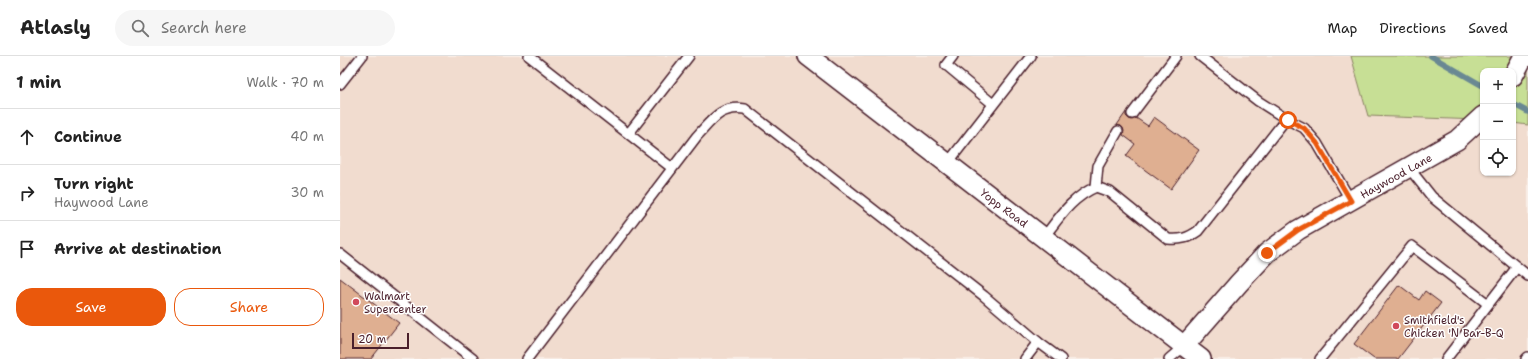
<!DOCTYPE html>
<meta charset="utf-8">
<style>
:root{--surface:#fff;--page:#f6f6f6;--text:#222;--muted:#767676;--line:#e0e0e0;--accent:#ea580c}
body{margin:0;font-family:"Shantell Sans",sans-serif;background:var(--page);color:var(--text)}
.controls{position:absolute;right:12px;top:12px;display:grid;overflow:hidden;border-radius:8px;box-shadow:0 1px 3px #0004}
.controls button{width:36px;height:36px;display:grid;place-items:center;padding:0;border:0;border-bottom:1px solid var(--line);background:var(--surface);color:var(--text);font:20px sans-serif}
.scale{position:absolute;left:12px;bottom:10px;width:57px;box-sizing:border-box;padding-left:4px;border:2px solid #4a1f2b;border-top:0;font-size:11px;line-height:14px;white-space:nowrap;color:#4a1f2b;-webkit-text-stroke:3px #fff;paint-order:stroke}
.stop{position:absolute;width:12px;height:12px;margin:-9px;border:3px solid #ea580c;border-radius:50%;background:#fff}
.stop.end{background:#ea580c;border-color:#fff;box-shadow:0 1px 4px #0008}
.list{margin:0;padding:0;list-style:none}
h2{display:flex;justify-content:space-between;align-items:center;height:52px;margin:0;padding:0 16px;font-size:17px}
h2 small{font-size:13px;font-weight:400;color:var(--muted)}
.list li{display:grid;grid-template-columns:26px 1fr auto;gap:12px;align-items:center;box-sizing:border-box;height:56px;padding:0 16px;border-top:1px solid var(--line)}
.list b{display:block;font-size:15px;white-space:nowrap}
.list p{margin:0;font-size:13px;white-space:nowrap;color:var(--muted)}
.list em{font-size:13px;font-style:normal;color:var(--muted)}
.actions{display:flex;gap:8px;padding:12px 16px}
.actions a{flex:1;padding:9px 0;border:1px solid var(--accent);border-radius:16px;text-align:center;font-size:14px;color:var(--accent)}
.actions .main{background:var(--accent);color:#fff}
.icon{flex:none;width:22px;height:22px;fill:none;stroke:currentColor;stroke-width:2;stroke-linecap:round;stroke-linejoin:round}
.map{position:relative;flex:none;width:1188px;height:303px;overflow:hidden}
header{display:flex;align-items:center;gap:24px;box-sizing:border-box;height:56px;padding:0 20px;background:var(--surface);border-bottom:1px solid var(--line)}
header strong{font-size:19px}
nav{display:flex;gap:22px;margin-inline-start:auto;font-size:14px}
.search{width:280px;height:36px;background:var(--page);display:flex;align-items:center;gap:10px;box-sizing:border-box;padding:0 14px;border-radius:22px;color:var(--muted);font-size:15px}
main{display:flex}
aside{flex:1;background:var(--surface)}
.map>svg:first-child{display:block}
.built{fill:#f1dccf}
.green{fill:#c7df95;stroke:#887f60}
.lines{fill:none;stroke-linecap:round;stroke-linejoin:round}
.stream{stroke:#698893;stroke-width:5.5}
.building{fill:#dfaf91;stroke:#4a1f2b}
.service-casing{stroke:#4a1f2b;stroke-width:12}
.minor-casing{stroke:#4a1f2b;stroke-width:22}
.service{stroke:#fff;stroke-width:9}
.minor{stroke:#fff;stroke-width:19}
.route{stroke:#ea580c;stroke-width:5}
.poi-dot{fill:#d1495b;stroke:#fff;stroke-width:1.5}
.labels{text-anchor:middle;stroke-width:3;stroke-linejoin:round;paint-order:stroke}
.street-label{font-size:11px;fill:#4a1f2b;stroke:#fff}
.poi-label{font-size:11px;fill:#4a1f2b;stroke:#fff;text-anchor:start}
</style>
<header>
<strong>Atlasly</strong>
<div class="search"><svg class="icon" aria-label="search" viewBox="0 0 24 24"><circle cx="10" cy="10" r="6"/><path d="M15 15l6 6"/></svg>Search here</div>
<nav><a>Map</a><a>Directions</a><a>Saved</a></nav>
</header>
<main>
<aside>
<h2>1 min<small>Walk · 70 m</small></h2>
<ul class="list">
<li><svg class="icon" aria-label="ahead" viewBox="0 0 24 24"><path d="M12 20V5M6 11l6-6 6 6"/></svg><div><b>Continue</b></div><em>40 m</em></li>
<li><svg class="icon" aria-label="right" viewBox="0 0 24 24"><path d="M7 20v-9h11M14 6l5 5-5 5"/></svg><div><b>Turn right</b><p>Haywood Lane</p></div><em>30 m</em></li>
<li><svg class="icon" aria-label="arrive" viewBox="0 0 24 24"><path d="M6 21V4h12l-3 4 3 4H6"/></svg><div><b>Arrive at destination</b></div></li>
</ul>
<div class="actions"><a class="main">Save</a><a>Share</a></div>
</aside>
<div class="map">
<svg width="1188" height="303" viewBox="0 0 1188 303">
<rect width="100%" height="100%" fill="#f9efe9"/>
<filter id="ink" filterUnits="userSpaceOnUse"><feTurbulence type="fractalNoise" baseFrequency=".025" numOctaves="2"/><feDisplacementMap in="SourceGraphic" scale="8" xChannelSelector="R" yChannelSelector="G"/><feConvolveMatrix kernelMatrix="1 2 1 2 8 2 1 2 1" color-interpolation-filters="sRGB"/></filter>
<g filter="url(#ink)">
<path class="built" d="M0 0H1011L1028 60 1143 65V117H1173V67L1188 69V303H0Z"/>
<path class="green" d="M1011 0H1182L1188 4V69L1173 67V15H1143V59L1139 64 1028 60Z"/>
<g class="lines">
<g class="stream">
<path d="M1091 0 1143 30"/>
<path d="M1173 48 1188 56"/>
</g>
</g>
<g class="building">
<path d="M786 56V60L789 63 792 64 796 62 808 70 814 61 859 94 831 133 786 100 795 88 783 79 784 75 783 72 781 70 777 69Z"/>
<path d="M0 222 59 267 31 303H0Z"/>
<path d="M1059 229 1079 244 1085 235 1101 247 1058 303H1034L1014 288Z"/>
</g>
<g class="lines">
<defs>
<g id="service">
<path d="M189 0 332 112"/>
<path d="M613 0 606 9 653 48"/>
<path d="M860 0 918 45 948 64 964 72 977 87 1011 145"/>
<path d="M0 28 22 0"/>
<path d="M792 58 836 0"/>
<path d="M289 77 349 0"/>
<path d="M607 108 691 0"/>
<path d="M1069 112 1092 141 1188 220"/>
<path d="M756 131 758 110 778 75"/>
<path d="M704 181C719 162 732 141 756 131L770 136 828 183C841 184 848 182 858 175L946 63"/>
<path d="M0 198 133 303"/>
<path d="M187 303 357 80C372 64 381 49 405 53L644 240 698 286 721 303"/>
<path d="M685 303 698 286"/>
<path d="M829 303 844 290"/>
<path d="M980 303 1072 190 1148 248"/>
<path d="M1106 303 1177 211"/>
<path d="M1186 303 1188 301"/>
</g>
<g id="minor">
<path d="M468 0 861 303"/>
<path d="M1173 20 1184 0"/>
<path d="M844 290 899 227 927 197 958 174 1117 84 1143 60"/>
</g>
</defs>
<use href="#service" class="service-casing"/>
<use href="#minor" class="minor-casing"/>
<use href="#service" class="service"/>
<use href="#minor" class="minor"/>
</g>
</g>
<g class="lines" filter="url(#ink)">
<path class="route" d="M927 197 958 174 1011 145 977 87 964 72 948 64"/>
</g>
<g class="poi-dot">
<circle cx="16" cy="246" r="4"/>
<circle cx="1056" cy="270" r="4"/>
</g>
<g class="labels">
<g class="street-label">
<text transform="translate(1056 120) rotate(-29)" y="4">Haywood Lane</text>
<text transform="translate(664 152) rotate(37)" y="4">Yopp Road</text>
</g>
<g class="poi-label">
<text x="24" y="244">Walmart<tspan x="24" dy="13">Supercenter</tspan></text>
<text x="1064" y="268">Smithfield's<tspan x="1064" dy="13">Chicken 'N Bar-B-Q</tspan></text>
</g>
</g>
</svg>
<div class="controls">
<button>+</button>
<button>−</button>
<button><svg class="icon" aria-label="locate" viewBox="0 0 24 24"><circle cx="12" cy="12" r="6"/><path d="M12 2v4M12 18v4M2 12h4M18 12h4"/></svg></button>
</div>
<div class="scale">20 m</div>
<div class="stop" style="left:948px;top:64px"></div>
<div class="stop end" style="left:927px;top:197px"></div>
</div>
</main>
